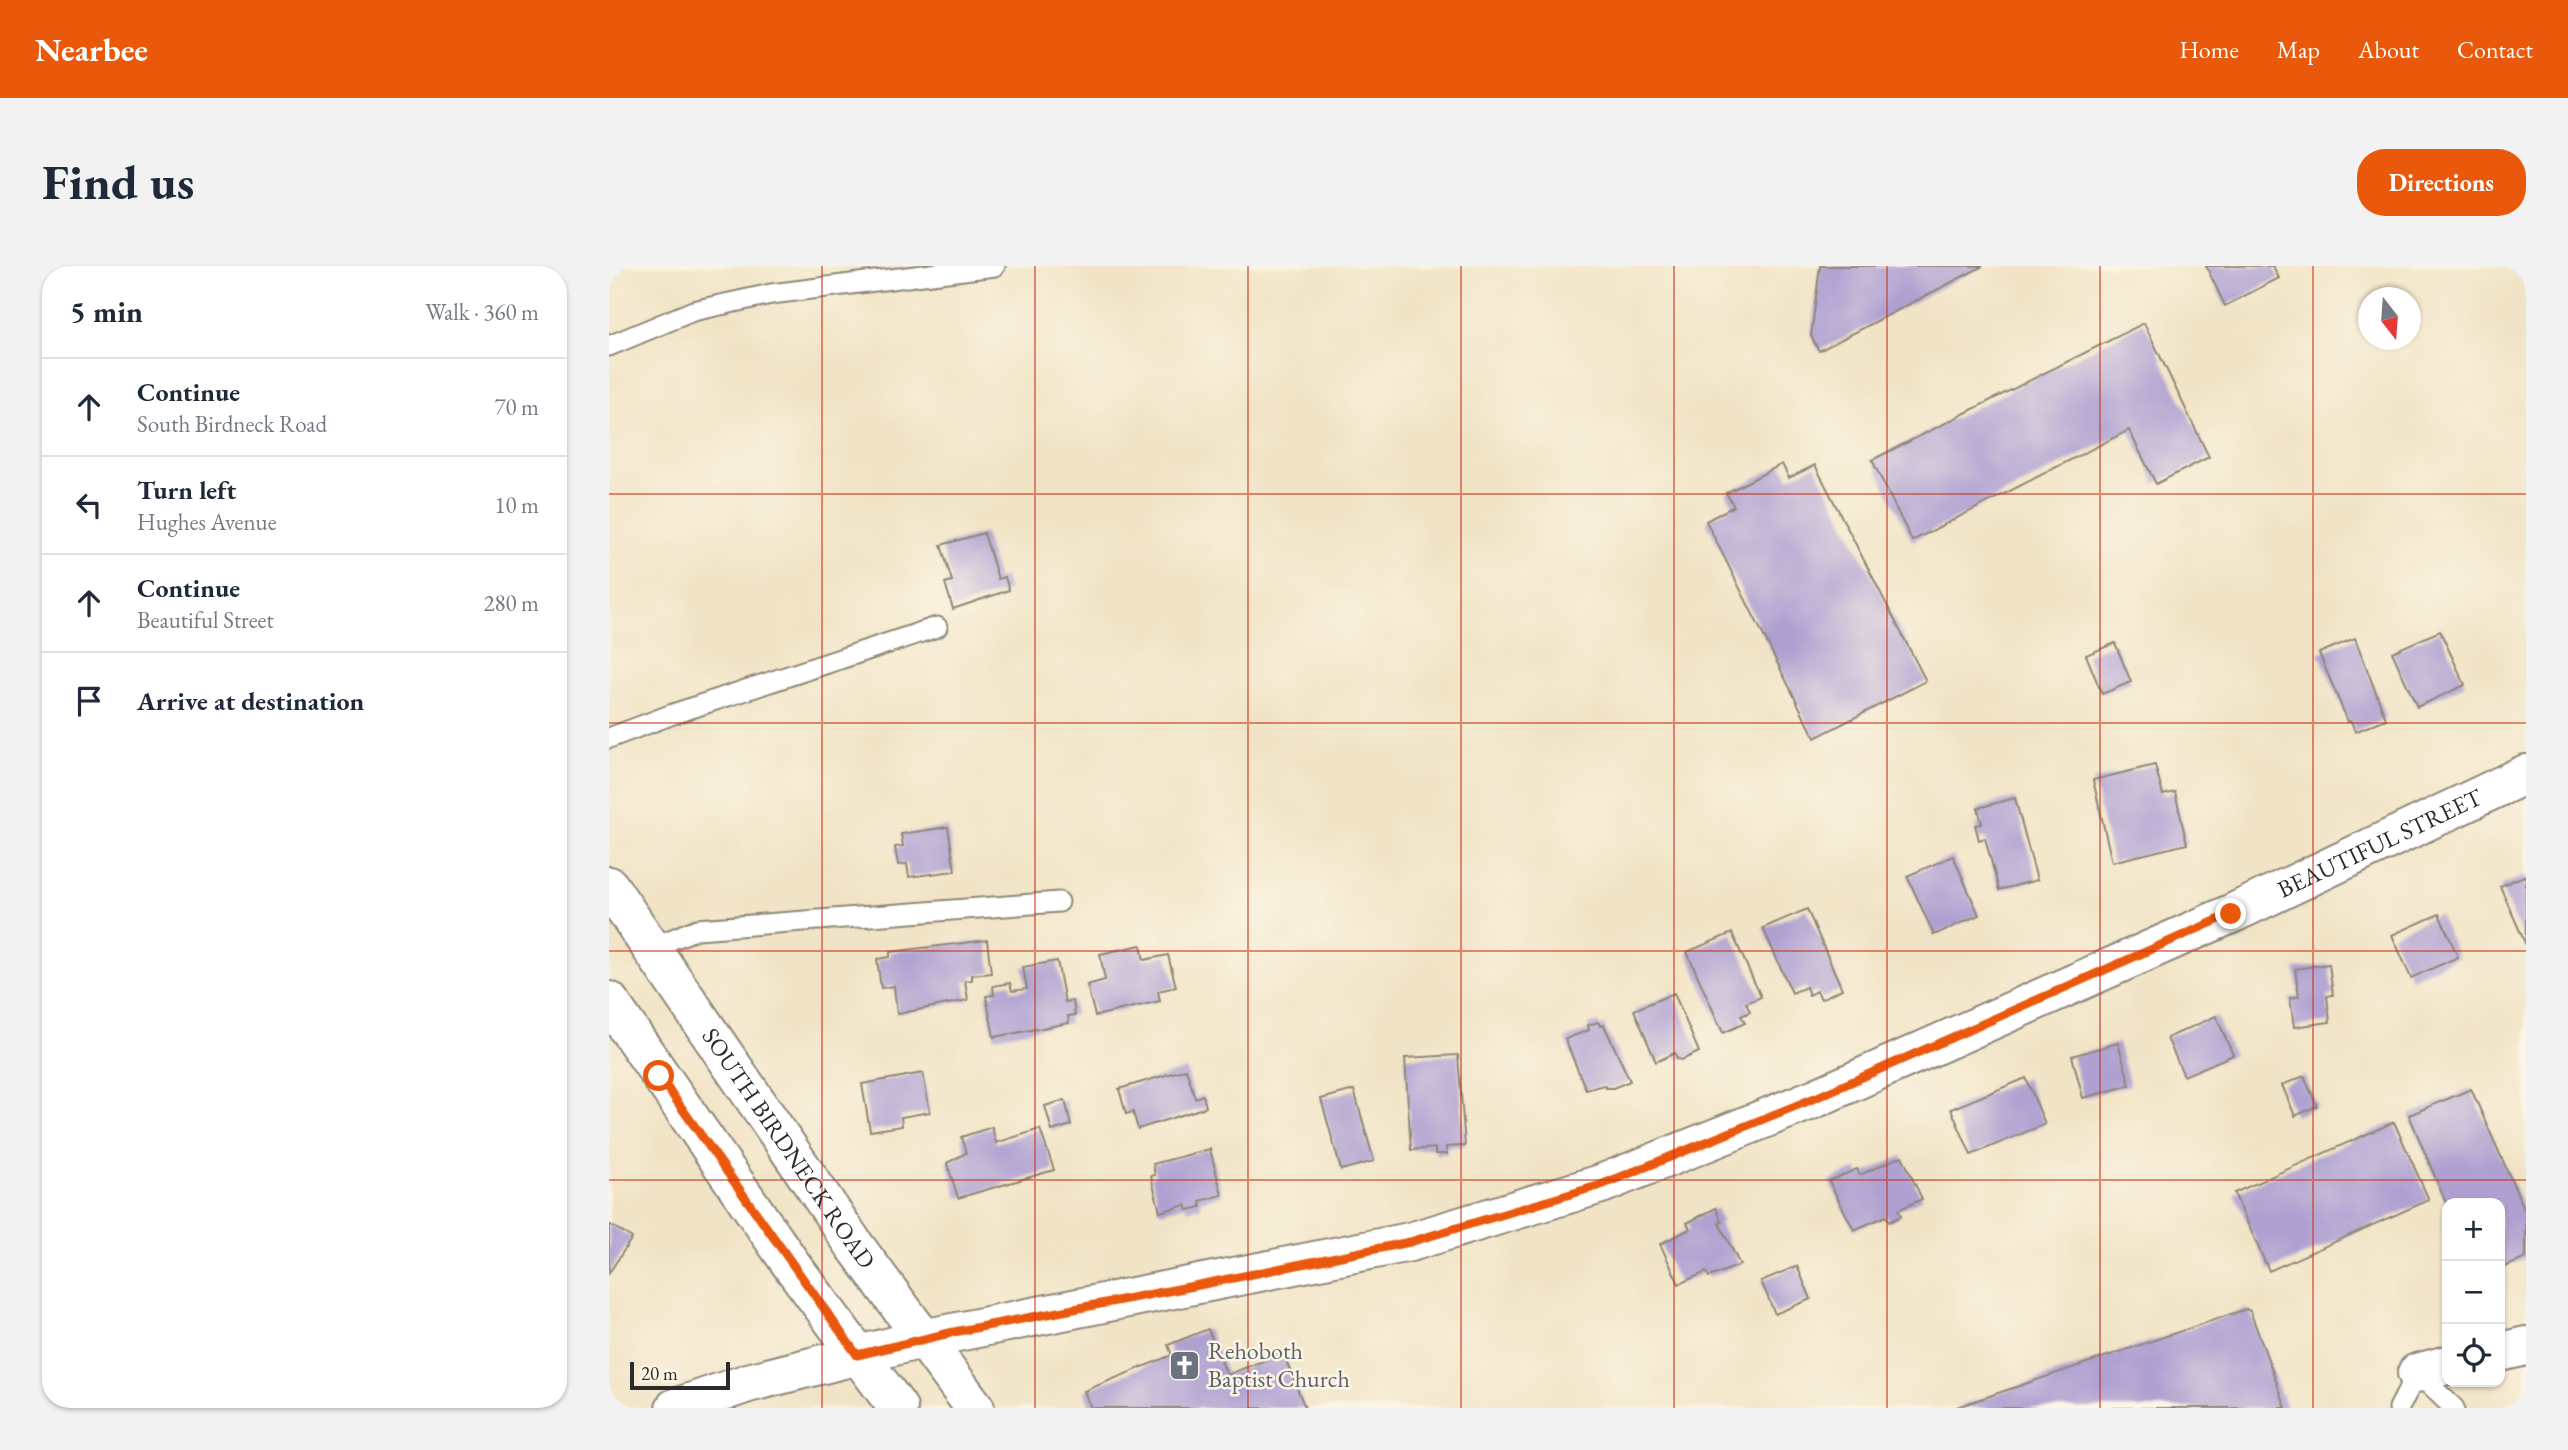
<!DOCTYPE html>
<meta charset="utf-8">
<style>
:root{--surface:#fff;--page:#f2f2f3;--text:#1f2937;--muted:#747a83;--line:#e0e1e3;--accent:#ea580c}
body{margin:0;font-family:"EB Garamond",serif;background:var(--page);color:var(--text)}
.controls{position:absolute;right:21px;bottom:21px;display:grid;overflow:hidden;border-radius:14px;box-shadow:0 2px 5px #0004}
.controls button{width:63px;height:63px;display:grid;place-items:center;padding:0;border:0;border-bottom:2px solid var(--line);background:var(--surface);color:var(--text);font:35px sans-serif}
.compass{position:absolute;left:1749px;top:21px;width:63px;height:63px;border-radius:50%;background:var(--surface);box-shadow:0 2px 5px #0004;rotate:163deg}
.scale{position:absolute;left:21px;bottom:18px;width:100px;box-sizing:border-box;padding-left:7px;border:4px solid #2b2b2b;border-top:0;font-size:19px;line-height:24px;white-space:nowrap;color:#2b2b2b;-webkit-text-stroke:5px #fcf5e5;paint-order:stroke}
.stop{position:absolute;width:21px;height:21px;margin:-16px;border:5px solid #ea580c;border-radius:50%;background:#fff}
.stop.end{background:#ea580c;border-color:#fff;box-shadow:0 2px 7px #0008}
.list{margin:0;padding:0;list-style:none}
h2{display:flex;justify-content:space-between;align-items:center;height:91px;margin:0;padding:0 28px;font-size:30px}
h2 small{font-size:23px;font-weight:400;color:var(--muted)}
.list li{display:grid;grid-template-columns:46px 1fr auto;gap:21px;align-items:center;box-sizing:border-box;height:98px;padding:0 28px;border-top:2px solid var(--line)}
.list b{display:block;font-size:26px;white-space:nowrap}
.list p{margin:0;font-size:23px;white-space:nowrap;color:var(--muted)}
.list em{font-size:23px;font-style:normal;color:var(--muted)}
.icon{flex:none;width:38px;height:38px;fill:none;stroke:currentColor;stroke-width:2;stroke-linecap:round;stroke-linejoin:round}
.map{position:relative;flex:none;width:1917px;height:1142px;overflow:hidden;border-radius:28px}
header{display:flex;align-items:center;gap:42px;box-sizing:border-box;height:98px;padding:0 35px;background:var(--accent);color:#fff}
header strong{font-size:33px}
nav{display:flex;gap:38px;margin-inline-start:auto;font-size:24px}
.intro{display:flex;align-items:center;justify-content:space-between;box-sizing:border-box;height:168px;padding:0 42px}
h1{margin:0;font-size:49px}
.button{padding:18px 32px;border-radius:28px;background:var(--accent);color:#fff;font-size:24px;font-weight:700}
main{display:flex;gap:42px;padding:0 42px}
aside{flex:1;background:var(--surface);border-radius:28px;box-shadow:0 2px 5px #0004}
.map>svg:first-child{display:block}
.building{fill:#afa0d1}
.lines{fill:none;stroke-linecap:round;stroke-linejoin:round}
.service-casing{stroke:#8e8778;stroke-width:23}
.minor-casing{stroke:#8e8778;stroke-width:42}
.secondary-casing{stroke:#8e8778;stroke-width:42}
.service{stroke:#fff;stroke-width:19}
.minor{stroke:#fff;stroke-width:38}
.secondary{stroke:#fff;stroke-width:38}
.route{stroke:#ea580c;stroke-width:9}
.grid{fill:none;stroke:#c8321e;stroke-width:2;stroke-opacity:0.55}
.labels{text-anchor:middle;stroke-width:5;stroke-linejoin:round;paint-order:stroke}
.street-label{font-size:24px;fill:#2b2b2b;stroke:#fcf5e5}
.worship-label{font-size:24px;fill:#5b616d;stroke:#fcf5e5;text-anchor:start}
</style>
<header>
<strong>Nearbee</strong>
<nav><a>Home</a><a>Map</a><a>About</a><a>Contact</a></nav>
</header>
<div class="intro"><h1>Find us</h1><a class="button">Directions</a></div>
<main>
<aside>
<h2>5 min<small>Walk · 360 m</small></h2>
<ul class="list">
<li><svg class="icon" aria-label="ahead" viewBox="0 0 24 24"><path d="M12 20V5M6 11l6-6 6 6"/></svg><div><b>Continue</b><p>South Birdneck Road</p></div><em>70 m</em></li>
<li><svg class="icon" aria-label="left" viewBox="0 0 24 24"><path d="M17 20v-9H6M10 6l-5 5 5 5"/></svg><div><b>Turn left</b><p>Hughes Avenue</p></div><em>10 m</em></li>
<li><svg class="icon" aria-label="ahead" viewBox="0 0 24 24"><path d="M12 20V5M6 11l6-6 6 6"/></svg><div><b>Continue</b><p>Beautiful Street</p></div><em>280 m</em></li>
<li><svg class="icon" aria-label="arrive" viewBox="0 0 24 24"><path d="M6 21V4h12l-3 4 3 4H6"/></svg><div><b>Arrive at destination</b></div></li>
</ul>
</aside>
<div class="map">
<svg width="1917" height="1142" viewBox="0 0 1917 1142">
<rect width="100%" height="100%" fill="#fcf5e5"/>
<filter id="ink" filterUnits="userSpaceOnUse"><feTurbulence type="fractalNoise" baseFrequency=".0143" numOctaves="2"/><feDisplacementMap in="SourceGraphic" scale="14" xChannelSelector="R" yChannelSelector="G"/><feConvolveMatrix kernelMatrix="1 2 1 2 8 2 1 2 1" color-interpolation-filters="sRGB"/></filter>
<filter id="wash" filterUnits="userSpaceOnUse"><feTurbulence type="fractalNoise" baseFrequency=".00686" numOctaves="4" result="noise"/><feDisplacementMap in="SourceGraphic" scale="28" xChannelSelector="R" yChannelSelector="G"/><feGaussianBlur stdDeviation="1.57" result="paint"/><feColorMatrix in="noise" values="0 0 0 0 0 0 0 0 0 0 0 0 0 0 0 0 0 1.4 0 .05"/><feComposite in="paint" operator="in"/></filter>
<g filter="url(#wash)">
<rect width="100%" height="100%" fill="#f1e3c5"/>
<g id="blocks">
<g class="building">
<path d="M1211 0H1374L1210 85 1202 70Z"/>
<path d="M1597 0H1664L1670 12 1616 40Z"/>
<path d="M1535 57 1600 191 1547 218 1520 164 1303 275 1263 194Z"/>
<path d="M1173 198 1180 212 1206 199 1317 415 1206 472 1097 255 1125 240 1117 227Z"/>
<path d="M375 267 389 313 396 311 400 324 344 343 336 317 343 315 332 279Z"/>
<path d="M1831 365 1856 419 1808 441 1783 386Z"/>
<path d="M1746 372 1777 453 1746 466 1742 455 1739 456 1710 387Z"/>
<path d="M1506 377 1522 416 1493 428 1477 389Z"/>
<path d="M1546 499 1554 529 1566 526 1578 578 1503 596 1484 514Z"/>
<path d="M1406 532 1428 614 1390 624 1376 572 1370 574 1366 559 1373 558 1369 542Z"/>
<path d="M339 561 346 605 300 611 298 598 289 599 286 581 294 580 292 568Z"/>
<path d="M1344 590 1370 649 1325 669 1298 610Z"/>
<path d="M1917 609V679L1891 620Z"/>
<path d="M1198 643 1233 723 1212 733 1208 725 1200 729 1197 721 1183 727 1154 662Z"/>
<path d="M1830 648 1849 691 1802 712 1783 669Z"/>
<path d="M1123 667 1152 731 1137 737 1141 746 1132 750 1136 757 1114 767 1078 686Z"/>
<path d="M378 674 382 707 363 709V714L356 715 359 734 288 748 285 720 272 722 268 693 281 691V686Z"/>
<path d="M532 679 535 694 559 689 567 721 549 725 551 735 486 750 478 719 496 714 491 688Z"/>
<path d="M448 695 456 736 464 735 466 749 459 750 460 757 385 771 377 730 385 729 384 720 401 717 403 725 418 723 414 701Z"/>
<path d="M1720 698 1724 729 1718 730 1721 756 1685 761 1681 732 1690 730 1686 703Z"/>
<path d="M1065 727 1090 786 1073 794 1068 793 1066 787 1047 796 1025 744Z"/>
<path d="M1607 750 1624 789 1575 810 1558 772Z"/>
<path d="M989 756 991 760 995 759 1021 815 1004 822H997L995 819 977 824 956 773 980 764 979 759Z"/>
<path d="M1509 777 1521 819 1474 832 1463 790Z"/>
<path d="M849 789 856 880 837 881 838 888H826V882L802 884 796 792Z"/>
<path d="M577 803 586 832 594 829 597 841 529 863 524 846 517 848 510 823Z"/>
<path d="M314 807 321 846 292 851 293 860 261 865 253 818Z"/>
<path d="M1695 810 1708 840 1686 850 1673 819Z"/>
<path d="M1417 812 1436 858 1362 889 1342 843Z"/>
<path d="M1862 823 1917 947V992L1891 1003V937H1837L1800 849Z"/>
<path d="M745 824 765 895 732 904 712 833Z"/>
<path d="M456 834 462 859 443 865 436 840Z"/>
<path d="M1785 856 1820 934 1660 1005 1625 927Z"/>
<path d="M383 861 387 877 431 863 445 904 349 932 338 897 357 887 352 871Z"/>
<path d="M601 883 613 929 591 935 592 941 579 944 577 939 551 946 542 910 546 909 544 898Z"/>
<path d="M1293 890 1313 933 1289 944 1292 950 1280 956 1277 950 1245 964 1220 915 1248 903 1251 909Z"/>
<path d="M1107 942 1113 956 1110 957 1131 999 1100 1011 1097 1006 1070 1018 1051 978 1081 963 1078 957Z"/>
<path d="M0 958 23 972 0 1007Z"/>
<path d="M1188 1000 1202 1033 1166 1048 1152 1015Z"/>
<path d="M1637 1043 1641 1045 1677 1142H1345Z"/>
<path d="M599 1063 618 1109 674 1087 696 1142H482L475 1125 563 1089 559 1079Z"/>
</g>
</g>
</g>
<g filter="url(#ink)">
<use href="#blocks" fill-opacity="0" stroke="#8e8778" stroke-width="2"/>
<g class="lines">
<defs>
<g id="service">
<path d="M0 80 84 45 162 28 386 0"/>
<path d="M0 472 64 448 328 361"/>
<path d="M42 682 88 663 450 636"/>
<path d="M1790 1142 1808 1107 1845 1142"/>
</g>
<g id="minor">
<path d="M1891 1086 1917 1080"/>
<path d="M1808 1107 1838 1099"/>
<path id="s1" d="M66 1142 139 1117 313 1073 801 976 992 918 1207 832 1622 648 1917 508"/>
</g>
<g id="secondary">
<path id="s2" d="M0 620 246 980 366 1142"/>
<path d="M0 735 182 998 289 1142"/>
</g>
</defs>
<use href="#service" class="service-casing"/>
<use href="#minor" class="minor-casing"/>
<use href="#secondary" class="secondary-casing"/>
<use href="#service" class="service"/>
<use href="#minor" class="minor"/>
<use href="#secondary" class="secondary"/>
</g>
</g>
<g class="lines" filter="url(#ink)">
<path class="route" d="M50 810 248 1089 345 1066 585 1020 801 976 992 919 1206 832 1622 648"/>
</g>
<path class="grid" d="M213 0V1142M426 0V1142M639 0V1142M852 0V1142M1065 0V1142M1278 0V1142M1491 0V1142M1704 0V1142M0 228H1917M0 457H1917M0 685H1917M0 914H1917"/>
<defs>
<symbol id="church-square" viewBox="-11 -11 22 22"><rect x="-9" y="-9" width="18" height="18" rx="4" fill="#6b7280" stroke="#fcf5e5"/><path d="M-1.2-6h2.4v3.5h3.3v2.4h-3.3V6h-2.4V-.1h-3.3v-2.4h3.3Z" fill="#fff"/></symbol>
</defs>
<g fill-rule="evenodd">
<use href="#church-square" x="558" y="1082" width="35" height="35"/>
</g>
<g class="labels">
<g class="street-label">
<text dy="8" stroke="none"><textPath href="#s1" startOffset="1804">BEAUTIFUL STREET</textPath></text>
<text dy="8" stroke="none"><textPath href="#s2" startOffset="318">SOUTH BIRDNECK ROAD</textPath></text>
</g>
<g class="worship-label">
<text x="599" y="1093">Rehoboth<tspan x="599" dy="28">Baptist Church</tspan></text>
</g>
</g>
</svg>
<div class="controls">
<button>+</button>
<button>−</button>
<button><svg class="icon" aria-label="locate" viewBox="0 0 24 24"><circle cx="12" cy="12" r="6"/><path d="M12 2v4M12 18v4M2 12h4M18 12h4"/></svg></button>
</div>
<svg class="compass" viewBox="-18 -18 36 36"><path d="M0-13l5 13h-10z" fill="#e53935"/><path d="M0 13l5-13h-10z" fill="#747a83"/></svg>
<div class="scale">20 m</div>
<div class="stop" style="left:50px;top:810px"></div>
<div class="stop end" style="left:1622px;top:648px"></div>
</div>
</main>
